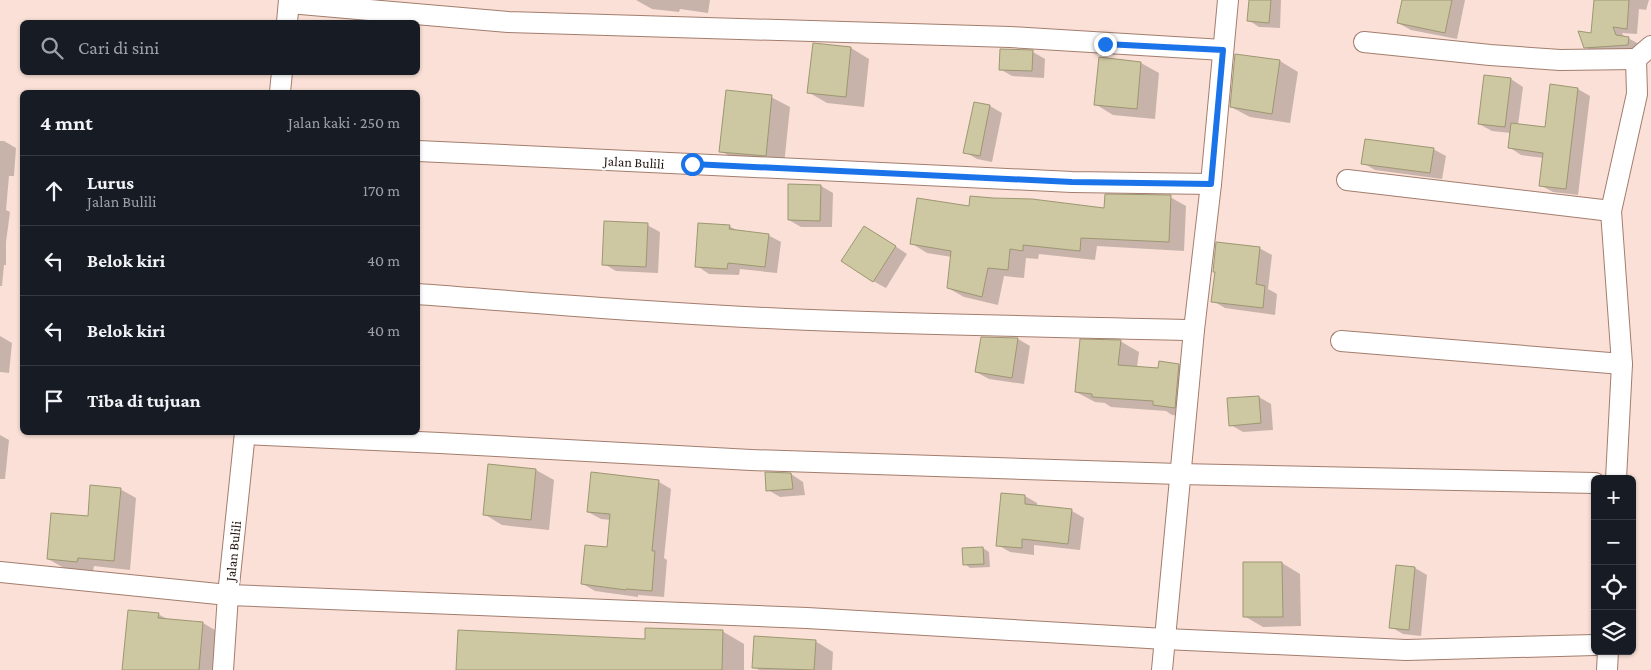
<!DOCTYPE html>
<html lang="id">
<meta charset="utf-8">
<style>
:root{--surface:#171b24;--page:#20242c;--text:#f1f3f6;--muted:#9ea1a6;--line:#363941}
body{margin:0;font-family:"Crimson Pro",serif;background:var(--page);color:var(--text)}
.controls{position:absolute;right:15px;bottom:15px;display:grid;overflow:hidden;border-radius:8px;box-shadow:0 1px 4px #0004}
.controls button{width:45px;height:45px;display:grid;place-items:center;padding:0;border:0;border-bottom:1px solid var(--line);background:var(--surface);color:var(--text);font:25px sans-serif}
.stop{position:absolute;width:15px;height:15px;margin:-11px;border:4px solid #1a73e8;border-radius:50%;background:#fff}
.stop.end{background:#1a73e8;border-color:#fff;box-shadow:0 1px 5px #0008}
.list{margin:0;padding:0;list-style:none}
h2{display:flex;justify-content:space-between;align-items:center;height:65px;margin:0;padding:0 20px;font-size:21px}
h2 small{font-size:16px;font-weight:400;color:var(--muted)}
.list li{display:grid;grid-template-columns:32px 1fr auto;gap:15px;align-items:center;box-sizing:border-box;height:70px;padding:0 20px;border-top:1px solid var(--line)}
.list b{display:block;font-size:19px;white-space:nowrap}
.list p{margin:0;font-size:16px;white-space:nowrap;color:var(--muted)}
.list em{font-size:16px;font-style:normal;color:var(--muted)}
.icon{flex:none;width:28px;height:28px;fill:none;stroke:currentColor;stroke-width:2;stroke-linecap:round;stroke-linejoin:round}
.map{position:relative;flex:none;width:1651px;height:670px;overflow:hidden}
.search{position:absolute;background:var(--surface);box-shadow:0 1px 4px #0004;left:20px;top:20px;width:400px;height:55px;display:flex;align-items:center;gap:12px;box-sizing:border-box;padding:0 18px;border-radius:8px;color:var(--muted);font-size:19px}
.panel{position:absolute;background:var(--surface);box-shadow:0 1px 4px #0004;left:20px;top:90px;width:400px;height:345px;border-radius:8px}
.map>svg:first-child{display:block}
.shadow{fill:#0003}
.building{fill:#cdc8a1;stroke:#9c9772}
.lines{fill:none;stroke-linecap:round;stroke-linejoin:round}
.minor-casing{stroke:#a37d6e;stroke-width:22}
.minor{stroke:#fff;stroke-width:20}
.route{stroke:#1a73e8;stroke-width:6}
.labels{text-anchor:middle;stroke-width:4.5;stroke-linejoin:round;paint-order:stroke}
.street-label{font-size:14px;fill:#23140e;stroke:#fff}
</style>
<div class="map">
<svg width="1651" height="670" viewBox="0 0 1651 670">
<rect width="100%" height="100%" fill="#fae0d6"/>
<g class="shadow">
<path d="M636 0H710L708 13 680 9 679 12 652 9Z"/>
<path d="M1250 0H1281L1280 28 1259 27 1248 20Z"/>
<path d="M1403 0H1465L1457 39 1411 30 1398 23Z"/>
<path d="M1595 0H1649L1646 10 1639 9 1637 34 1622 33 1624 37 1628 38 1639 44V51L1596 53 1585 47 1592 34Z"/>
<path d="M851 48 869 59 864 107 827 103 808 92Z"/>
<path d="M1033 52 1045 59 1044 78 1012 76 1000 69Z"/>
<path d="M1236 55 1280 61 1298 72 1290 123 1250 117 1231 107Z"/>
<path d="M1141 63 1159 73 1155 119 1113 115 1095 104Z"/>
<path d="M1511 79 1523 87 1518 125 1546 129 1578 89 1590 96 1578 195 1553 192 1540 185 1544 158 1521 155 1509 147 1511 133 1492 131 1479 124Z"/>
<path d="M771 97 790 107 784 165 739 162 721 151Z"/>
<path d="M975 103 990 106 1002 113 992 162 977 159 965 152Z"/>
<path d="M0 141H4L16 148 14 176H9L6 210 10 212 6 242V265H4L2 286H0Z"/>
<path d="M1433 149 1446 156 1442 179 1375 170 1363 163Z"/>
<path d="M821 186 833 193 832 227H801L789 220Z"/>
<path d="M1170 197 1186 206 1184 251 1097 246 1095 260 1039 254 1038 259 1026 258 1024 278 1004 276 998 305 964 297 948 288 952 257 927 253 911 243 970 208 1105 209Z"/>
<path d="M647 225 660 232 658 273 616 271 604 264Z"/>
<path d="M729 226 738 231 768 235 781 242 777 273 740 269 739 275 709 274 697 266Z"/>
<path d="M877 234 907 254 886 288 873 281Z"/>
<path d="M1259 248 1272 255 1268 289 1277 294 1275 315 1225 308 1213 301Z"/>
<path d="M0 336 12 343 9 373 0 372Z"/>
<path d="M1018 339 1030 346 1024 384 989 379 976 372Z"/>
<path d="M1120 341 1139 352 1137 367 1159 369 1178 365 1197 376 1193 417 1172 415 1166 411 1111 407 1105 403 1095 402 1076 392Z"/>
<path d="M418 387 419 388 418 405Z"/>
<path d="M1259 397 1271 404 1273 430 1243 432 1231 425Z"/>
<path d="M0 435 9 440 5 479H0Z"/>
<path d="M536 470 554 480 549 530 502 525 484 514Z"/>
<path d="M791 474 803 482 805 495 780 497 768 490Z"/>
<path d="M659 482 671 489 664 558 667 560 664 597 638 595V597L595 591 583 584 609 548 611 520 601 519 588 512Z"/>
<path d="M120 489 136 498 130 570 94 566 93 571 64 568 48 559 89 518Z"/>
<path d="M1002 494 1025 496 1037 503V507L1072 511 1084 518 1080 550 1034 545V555L1010 552 998 545Z"/>
<path d="M983 548 989 552 990 567 970 568 965 564Z"/>
<path d="M1282 563 1300 574 1301 626 1263 627 1244 616Z"/>
<path d="M1397 566 1415 568 1427 575 1421 636 1403 634 1391 627Z"/>
<path d="M158 614 169 620 203 623 220 633 217 670H124Z"/>
<path d="M722 631 744 644V670H457L646 640Z"/>
<path d="M815 641 833 652 832 670H759L754 667Z"/>
</g>
<g class="building">
<path d="M1249 0H1271L1269 23 1247 21Z"/>
<path d="M1402 0H1452L1445 33 1397 23Z"/>
<path d="M1594 0H1629L1627 29 1613 27 1616 35 1629 37 1628 45 1584 48 1578 31 1591 33Z"/>
<path d="M813 43 851 47 846 97 807 93Z"/>
<path d="M1000 49 1033 50 1032 71 999 70Z"/>
<path d="M1235 54 1280 60 1272 114 1230 107Z"/>
<path d="M1099 57 1141 62 1137 109 1094 105Z"/>
<path d="M1484 75 1511 78 1505 127 1478 124Z"/>
<path d="M1550 84 1578 88 1566 189 1539 186 1543 153 1508 148 1511 123 1545 127Z"/>
<path d="M726 90 772 95 766 156 719 152Z"/>
<path d="M974 102 990 105 980 156 963 153Z"/>
<path d="M1365 139 1434 148 1430 173 1361 164Z"/>
<path d="M788 184 821 185 820 221 788 220Z"/>
<path d="M1105 194 1171 195 1169 242 1081 238 1080 251 1023 245V251L1010 249 1008 270 988 268 982 297 947 288 951 251 910 244 917 198 969 206 970 196 993 198 1032 199 1104 208Z"/>
<path d="M604 221 648 223 646 267 602 265Z"/>
<path d="M698 223 730 225 729 229 769 234 765 267 728 263 727 269 695 267Z"/>
<path d="M864 226 896 246 873 282 841 261Z"/>
<path d="M1216 242 1260 247 1256 284 1265 286 1263 308 1211 302 1215 272H1213Z"/>
<path d="M981 337 1018 338 1012 378 975 372Z"/>
<path d="M1080 339 1121 340 1118 365 1158 368 1159 361 1179 364 1175 408 1153 405V401L1092 397V394L1075 392Z"/>
<path d="M1259 396 1261 423 1229 426 1227 398Z"/>
<path d="M488 464 536 469 531 520 483 515Z"/>
<path d="M591 472 659 480 652 551H655L652 591 626 589V590L581 584 585 545 607 547 610 514 587 512Z"/>
<path d="M765 472 791 473 793 489 766 491Z"/>
<path d="M90 485 121 488 114 561 78 558 77 562 47 559 51 513 88 516Z"/>
<path d="M1001 493 1025 495V504L1072 509 1068 544 1022 539V548L996 546Z"/>
<path d="M983 547 984 564 963 565 962 548Z"/>
<path d="M1243 562H1282L1283 617H1243Z"/>
<path d="M1396 565 1415 567 1409 630 1389 628Z"/>
<path d="M128 610 159 613 158 618 203 622 199 670H122Z"/>
<path d="M645 628 723 630 722 670H456L458 630 645 639Z"/>
<path d="M754 636 816 640 814 670 752 668Z"/>
</g>
<g class="lines">
<defs>
<g id="minor">
<path d="M289 3 508 22 1010 37 1223 50"/>
<path d="M287 22 289 0"/>
<path d="M1364 42 1490 55 1560 60 1636 59"/>
<path d="M280 92 282 72"/>
<path d="M418 151 1072 182 1211 184"/>
<path d="M1347 180 1611 211"/>
<path d="M418 294C549 304 680 315 811 320 939 325 1066 327 1194 330"/>
<path d="M1341 341 1622 364"/>
<path d="M245 434 440 443 751 460 1179 474 1595 483"/>
<path d="M1616 479 1622 364 1611 211 1637 94 1636 59 1651 46"/>
<path d="M0 572 228 595 807 618 1165 639 1406 650 1595 645"/>
<path d="M223 670 228 595 245 432"/>
<path d="M1162 670 1194 330 1211 184 1228 0"/>
<path d="M1607 670 1608 651"/>
</g>
</defs>
<use href="#minor" class="minor-casing"/>
<use href="#minor" class="minor"/>
</g>
<g class="lines">
<path class="route" d="M692 164 1072 182 1211 184 1223 50 1105 44"/>
</g>
<g class="labels">
<g class="street-label">
<text transform="translate(634 162) rotate(3)" y="5">Jalan Bulili</text>
<text transform="translate(233 551) rotate(-84)" y="5">Jalan Bulili</text>
</g>
</g>
</svg>
<div class="controls">
<button>+</button>
<button>−</button>
<button><svg class="icon" aria-label="locate" viewBox="0 0 24 24"><circle cx="12" cy="12" r="6"/><path d="M12 2v4M12 18v4M2 12h4M18 12h4"/></svg></button>
<button><svg class="icon" aria-label="layers" viewBox="0 0 24 24"><path d="M12 4l9 5-9 5-9-5zM3 14l9 5 9-5"/></svg></button>
</div>
<div class="stop" style="left:692px;top:164px"></div>
<div class="stop end" style="left:1105px;top:44px"></div>
<div class="search"><svg class="icon" aria-label="search" viewBox="0 0 24 24"><circle cx="10" cy="10" r="6"/><path d="M15 15l6 6"/></svg>Cari di sini</div>
<section class="panel">
<h2>4 mnt<small>Jalan kaki · 250 m</small></h2>
<ul class="list">
<li><svg class="icon" aria-label="ahead" viewBox="0 0 24 24"><path d="M12 20V5M6 11l6-6 6 6"/></svg><div><b>Lurus</b><p>Jalan Bulili</p></div><em>170 m</em></li>
<li><svg class="icon" aria-label="left" viewBox="0 0 24 24"><path d="M17 20v-9H6M10 6l-5 5 5 5"/></svg><div><b>Belok kiri</b></div><em>40 m</em></li>
<li><svg class="icon" aria-label="left" viewBox="0 0 24 24"><path d="M17 20v-9H6M10 6l-5 5 5 5"/></svg><div><b>Belok kiri</b></div><em>40 m</em></li>
<li><svg class="icon" aria-label="arrive" viewBox="0 0 24 24"><path d="M6 21V4h12l-3 4 3 4H6"/></svg><div><b>Tiba di tujuan</b></div></li>
</ul>
</section>
</div>
